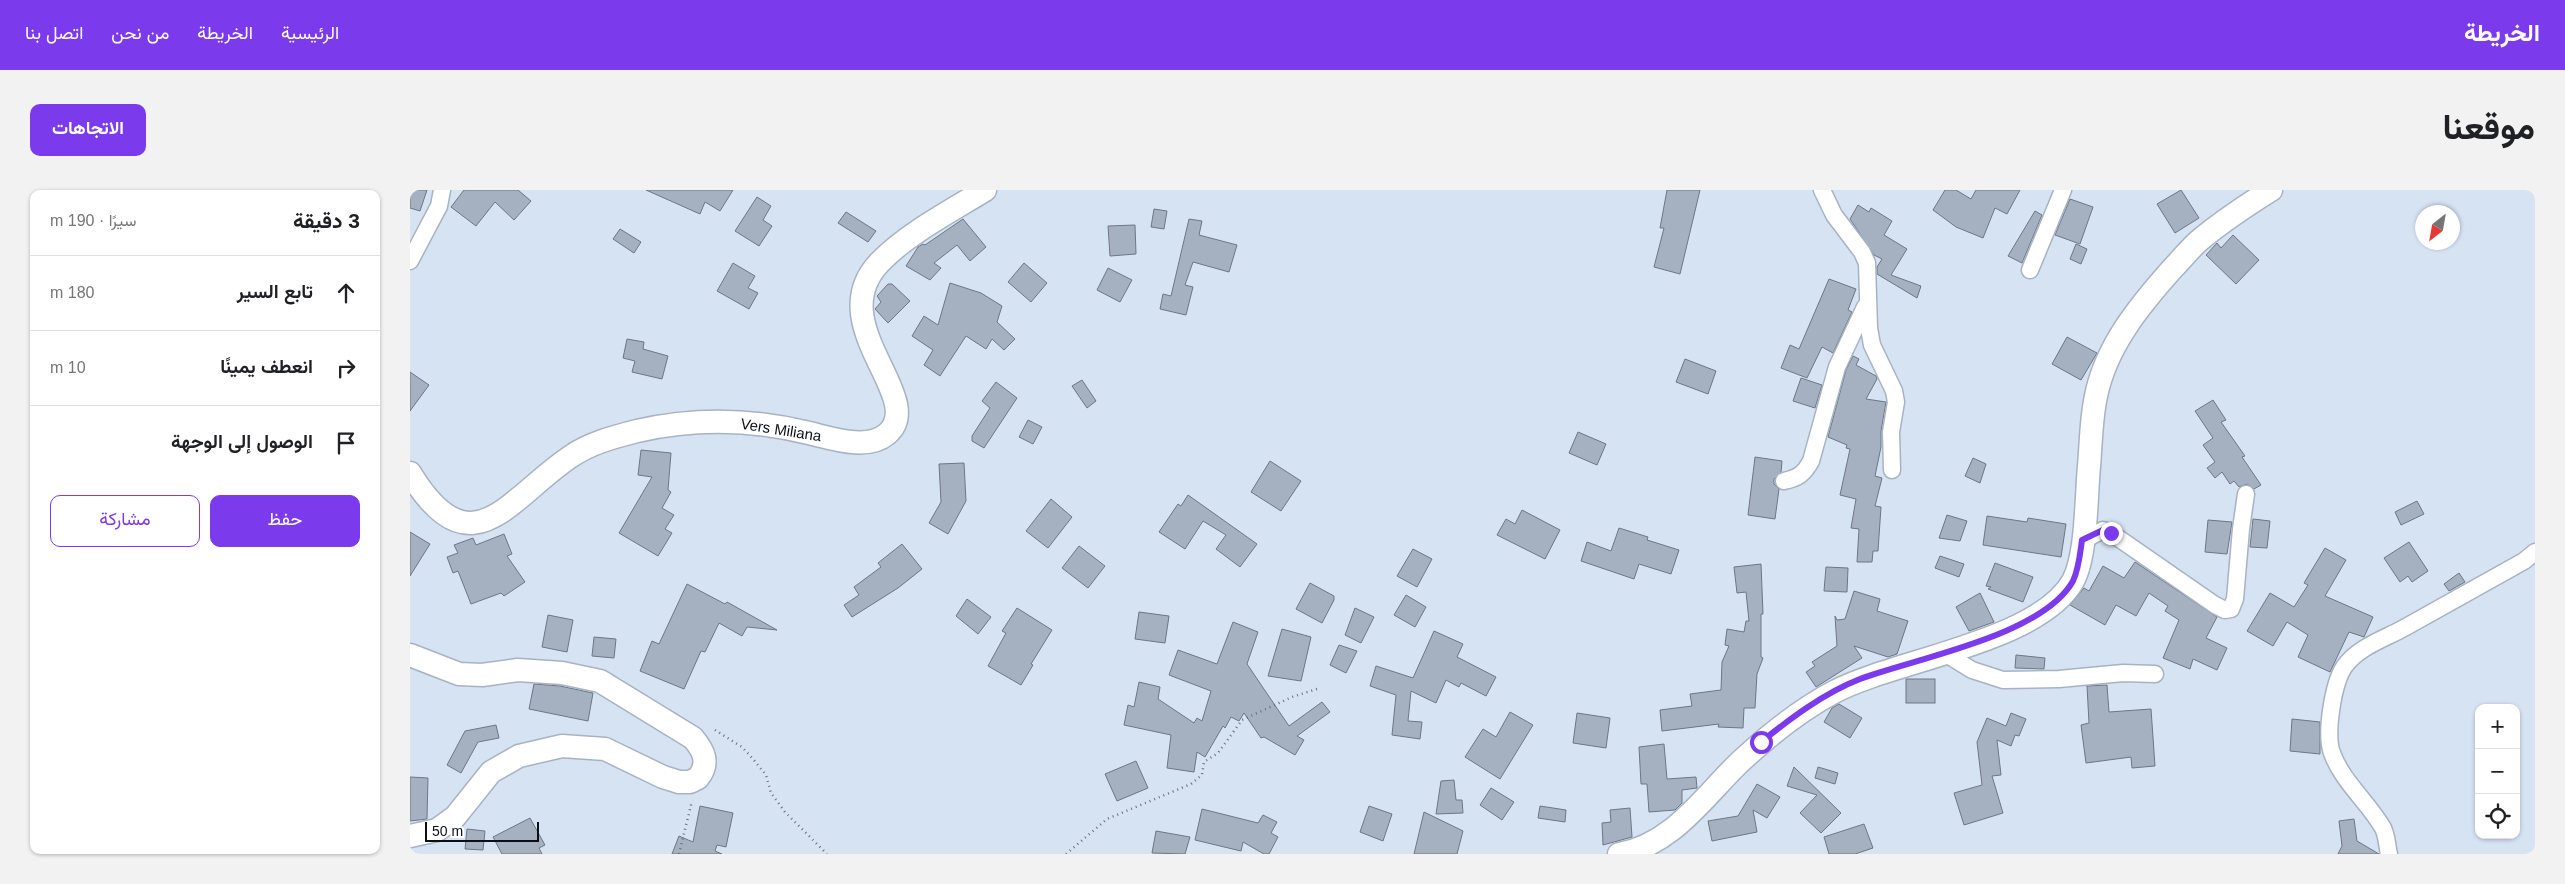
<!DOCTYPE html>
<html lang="ar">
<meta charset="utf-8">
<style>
:root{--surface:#fff;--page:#f2f2f2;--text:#202124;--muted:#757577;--line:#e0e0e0;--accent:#7c3aed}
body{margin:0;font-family:Arial,Vazirmatn,sans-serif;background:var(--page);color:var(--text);direction:rtl}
.controls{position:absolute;right:15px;bottom:15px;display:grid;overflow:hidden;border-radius:10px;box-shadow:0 1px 4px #0004}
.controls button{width:45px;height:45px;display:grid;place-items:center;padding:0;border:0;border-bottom:1px solid var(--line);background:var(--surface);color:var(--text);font:25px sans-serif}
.compass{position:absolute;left:2005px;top:15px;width:45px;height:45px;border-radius:50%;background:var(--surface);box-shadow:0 1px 4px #0004;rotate:211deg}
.scale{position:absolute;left:15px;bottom:12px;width:114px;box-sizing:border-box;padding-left:5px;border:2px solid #0b0f14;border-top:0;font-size:14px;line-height:18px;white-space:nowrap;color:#0b0f14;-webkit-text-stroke:4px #fff;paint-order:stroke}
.stop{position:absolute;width:15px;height:15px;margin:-11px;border:4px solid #7c3aed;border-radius:50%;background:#fff}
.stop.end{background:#7c3aed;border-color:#fff;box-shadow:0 1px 5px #0008}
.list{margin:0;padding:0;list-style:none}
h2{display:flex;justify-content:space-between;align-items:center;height:65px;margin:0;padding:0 20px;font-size:21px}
h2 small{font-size:16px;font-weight:400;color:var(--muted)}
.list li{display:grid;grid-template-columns:32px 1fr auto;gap:15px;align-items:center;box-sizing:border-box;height:75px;padding:0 20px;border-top:1px solid var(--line)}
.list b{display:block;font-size:19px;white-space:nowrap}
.list em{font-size:16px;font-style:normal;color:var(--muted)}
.actions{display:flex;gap:10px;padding:15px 20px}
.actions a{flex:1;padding:11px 0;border:1px solid var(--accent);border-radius:10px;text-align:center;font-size:18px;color:var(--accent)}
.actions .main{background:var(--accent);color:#fff}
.icon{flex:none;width:28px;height:28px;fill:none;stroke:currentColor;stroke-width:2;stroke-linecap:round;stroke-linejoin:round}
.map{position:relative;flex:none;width:2125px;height:664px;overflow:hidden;direction:ltr;border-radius:10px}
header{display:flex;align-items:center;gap:30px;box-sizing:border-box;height:70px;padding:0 25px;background:var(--accent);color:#fff}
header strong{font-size:24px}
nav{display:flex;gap:28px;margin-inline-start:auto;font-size:18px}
.intro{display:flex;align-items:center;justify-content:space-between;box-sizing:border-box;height:120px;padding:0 30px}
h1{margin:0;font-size:35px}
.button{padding:12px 22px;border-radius:10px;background:var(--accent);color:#fff;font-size:18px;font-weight:700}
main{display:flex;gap:30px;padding:0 30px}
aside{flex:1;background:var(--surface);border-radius:10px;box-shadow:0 1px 4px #0004}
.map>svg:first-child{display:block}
.building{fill:#a5b1c1;stroke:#6c7785}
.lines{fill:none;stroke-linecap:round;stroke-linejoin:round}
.street-casing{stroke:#a7b3c3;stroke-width:19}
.secondary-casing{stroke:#a7b3c3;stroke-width:25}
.path{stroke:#69717c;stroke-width:2.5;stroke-dasharray:1 4;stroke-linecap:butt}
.street{stroke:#fff;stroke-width:16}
.secondary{stroke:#fff;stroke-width:22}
.route{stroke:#7c3aed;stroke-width:6}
.labels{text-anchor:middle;stroke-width:4.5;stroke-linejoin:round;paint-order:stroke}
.street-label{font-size:15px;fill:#0b0f14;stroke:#fff}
</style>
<header>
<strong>الخريطة</strong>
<nav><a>الرئيسية</a><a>الخريطة</a><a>من نحن</a><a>اتصل بنا</a></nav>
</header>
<div class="intro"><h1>موقعنا</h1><a class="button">الاتجاهات</a></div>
<main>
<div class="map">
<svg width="2125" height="664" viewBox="0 0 2125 664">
<rect width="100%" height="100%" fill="#d6e3f3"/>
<g class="building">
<path d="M0 0H17L10 21 0 18Z"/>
<path d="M54 0H108L121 11 104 30 85 12 66 36 41 17Z"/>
<path d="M236 0H323L310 21 295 12 290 24Z"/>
<path d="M1257 0H1290L1270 84 1244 77 1254 38H1250Z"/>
<path d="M1535 0H1546L1561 9 1566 0H1610L1597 24 1585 18 1573 48 1546 37 1523 20Z"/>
<path d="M1771 0 1789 28 1765 43 1747 14Z"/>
<path d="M347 7 361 16 353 30 362 36 349 56 325 41Z"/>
<path d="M1660 9 1683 17 1670 54 1645 45Z"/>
<path d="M1448 15 1459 22 1461 18 1482 31 1474 45 1497 59 1481 85 1511 96 1507 108 1467 84V77L1472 69 1464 65 1440 29Z"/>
<path d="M744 19 757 21 754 39 741 37Z"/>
<path d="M1625 21 1632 25 1612 73 1598 66Z"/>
<path d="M436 22 466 41 458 52 428 33Z"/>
<path d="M553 29 576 57 560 71 547 55 524 73 531 78 520 90 496 76 508 57 513 54 515 55Z"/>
<path d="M779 29 792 31 789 45 827 55 819 82 783 72 775 95 783 97 776 125 750 119 753 104 761 106Z"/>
<path d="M725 35 726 64 700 66 698 36Z"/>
<path d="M210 39 231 52 224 63 203 49Z"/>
<path d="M1823 45 1849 70 1826 94 1796 65 1807 53 1811 58Z"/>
<path d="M1666 54 1677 59 1671 74 1660 69Z"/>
<path d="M323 73 345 86 338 98 348 103 339 119 307 101Z"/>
<path d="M614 73 637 93 621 112 598 92Z"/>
<path d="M698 78 722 90 710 112 687 100Z"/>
<path d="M1419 89 1446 99 1438 120 1442 122 1423 163 1412 157 1397 188 1371 178 1380 155 1389 159Z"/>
<path d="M540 93 571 103 592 116 587 132 605 149 594 160 582 149 576 159 556 146 530 186 514 175 523 160 502 146 514 126 528 135Z"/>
<path d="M478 94H482L500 111 478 133 465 119 471 112 467 106Z"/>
<path d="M1657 147 1687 163 1671 190 1642 174Z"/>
<path d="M217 149 234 152 233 159 258 166 252 189 222 182 225 171 213 168Z"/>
<path d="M1443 166 1449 169 1446 175 1466 186 1467 189 1456 209 1476 212 1471 241V257L1465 286 1472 288 1465 316 1471 317 1468 361H1463L1462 372H1447L1449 339 1441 338 1446 309 1430 305 1440 259 1436 258 1437 255 1418 247 1436 180Z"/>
<path d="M1275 169 1306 181 1298 204 1266 192Z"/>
<path d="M0 182 19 195 0 221Z"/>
<path d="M1391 188 1412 195 1405 218 1383 211Z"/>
<path d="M672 190 686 211 677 218 662 196Z"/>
<path d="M586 192 607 208 574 258 562 251V246L580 218 572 211Z"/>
<path d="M1803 210 1816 230 1811 232 1835 266 1832 267 1851 295 1844 299 1837 294 1829 297 1824 291 1820 294 1812 282 1805 288 1797 278 1805 272 1793 255 1803 248 1785 221Z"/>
<path d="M618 230 632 237 623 254 609 247Z"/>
<path d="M1168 242 1196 254 1187 275 1159 263Z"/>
<path d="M231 260 261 263 258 300 261 302 252 318 264 325 255 339 262 343 248 366 209 343 242 287 228 285Z"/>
<path d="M1345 267 1372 271 1371 282 1364 289V294L1369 299 1365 329 1338 325Z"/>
<path d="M1563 268 1576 274 1570 293 1555 286Z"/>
<path d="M860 271 891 291 871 321 841 302Z"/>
<path d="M554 273 556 311 538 344 519 333 531 312 529 274Z"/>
<path d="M778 305 847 354 830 377 806 359 816 345 793 331 775 359 749 342 768 314 771 316Z"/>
<path d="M641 309 662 327 638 358 616 341Z"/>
<path d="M2007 311 2014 324 1991 335 1985 322Z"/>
<path d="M1112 320 1150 340 1135 369 1087 345 1096 329 1105 334Z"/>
<path d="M1537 325 1557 331 1550 351 1529 348Z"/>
<path d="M1577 326 1617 332 1618 328 1656 334 1651 367 1573 355Z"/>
<path d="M1843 329 1860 331 1857 358 1840 357Z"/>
<path d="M1798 330 1822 332 1817 364 1795 362Z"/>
<path d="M1209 338 1238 347 1237 350 1269 360 1261 384 1229 374 1224 389 1171 371 1177 352 1201 361Z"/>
<path d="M0 342 20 354 0 386Z"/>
<path d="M94 344 102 364 97 366 115 392 94 406 91 403 61 414 48 381 43 383 37 367 48 363 44 355 63 348 66 355Z"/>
<path d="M1999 352 2018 381 2002 392 1998 386 1990 392 1974 368Z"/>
<path d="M492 354 512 379 488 398 442 427 434 415 449 405 444 397 471 377 468 373Z"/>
<path d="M669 356 695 376 678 398 652 378Z"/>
<path d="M1915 358 1936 370 1915 406 1963 427 1954 447 1939 442 1920 482 1888 467 1898 445 1877 432 1863 456 1837 441 1860 403 1884 417 1898 395 1894 393Z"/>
<path d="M1003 359 1022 369 1007 397 987 386Z"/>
<path d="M1530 366 1554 374 1549 387 1525 378Z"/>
<path d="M1725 372 1807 427 1796 448 1817 458 1807 480 1783 469 1780 479 1753 468 1769 430 1755 421 1758 416 1739 403 1726 426 1706 415 1695 435 1660 415 1674 398 1679 401 1693 376 1714 388Z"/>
<path d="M1585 373 1623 387 1613 412 1578 399 1581 397 1576 396Z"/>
<path d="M1351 374 1353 424H1351V467L1353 468 1347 484 1345 518H1334L1333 538 1308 537 1309 534 1252 541 1250 520 1282 516 1280 504 1311 500 1312 472 1319 456 1315 455 1317 439 1334 442 1336 431H1339L1336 402 1327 403 1324 377Z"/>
<path d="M1416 377 1438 378 1437 402 1414 401Z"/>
<path d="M2049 383 2055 392 2039 401 2034 394Z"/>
<path d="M900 393 924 406V410L912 433 886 419Z"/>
<path d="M277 394 315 414 317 412 367 440 337 437 332 446 309 433 295 462 291 461 274 499 230 481 242 451 249 454Z"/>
<path d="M1444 401 1470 409 1467 421 1498 431 1487 464 1478 467 1444 456 1452 468 1406 497 1396 482 1405 476 1402 472 1427 456 1425 426 1427 430 1435 429Z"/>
<path d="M1570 403 1584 432 1559 441 1546 417Z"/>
<path d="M996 405 1016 417 1005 437 984 425Z"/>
<path d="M557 409 581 427 568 444 546 426Z"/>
<path d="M607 418 642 440 621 474 623 475 611 495 578 476 596 443 592 441Z"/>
<path d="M945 418 964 427 951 453 935 445Z"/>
<path d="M729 422 759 426 755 453 725 449Z"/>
<path d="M138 425 163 430 157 462 132 457Z"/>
<path d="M823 432 848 442 837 474 879 536 912 512 920 522 887 546 894 550 885 565 854 547 851 548 834 523 829 531 821 527 815 538 813 536 795 567 787 562 784 582 757 578 761 545 714 535 718 515 724 517 729 492 750 497 748 509 784 533 787 528 792 531 801 501 759 485 768 460 807 474Z"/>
<path d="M872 439 901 447 891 491 858 486Z"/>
<path d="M1024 441 1053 454 1047 467 1086 487 1076 506 1051 493 1049 497 1036 490 1026 513 1001 501 998 531 1012 532 1010 549 982 545 986 505 960 496 966 476 1003 488Z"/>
<path d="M184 447 206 449 204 468 182 466Z"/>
<path d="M929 455 947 461 936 483 920 475Z"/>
<path d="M1606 465 1635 468 1634 479 1605 478Z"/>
<rect x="1496" y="489" width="29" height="24"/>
<path d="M124 494 150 496 183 503 178 531 119 519Z"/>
<path d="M1697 495 1699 522 1741 519 1745 576 1722 578 1721 567 1676 573 1671 535 1679 533 1677 496Z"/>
<path d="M1429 514 1452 528 1440 548 1414 532 1422 518Z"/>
<path d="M1100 522 1123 535 1090 589 1055 567 1073 539 1086 547Z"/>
<path d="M1167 523 1200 528 1196 558 1163 553Z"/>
<path d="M1601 523 1616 529 1609 546 1605 545 1601 556 1587 550 1591 585 1582 586 1593 623 1554 635 1544 603 1572 595 1567 552 1577 528 1596 536Z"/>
<path d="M1882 529 1910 532V564L1880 561Z"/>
<path d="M86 535 89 548 68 552 51 583 37 575 55 541Z"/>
<path d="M1254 554 1257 589 1286 587 1287 598 1272 600V613L1265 620 1239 622 1237 594H1231L1229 557Z"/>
<path d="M726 571 738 598 707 611 695 584Z"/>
<path d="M1384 577 1431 623 1411 643 1390 623 1407 605 1377 596Z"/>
<path d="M1408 577 1428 583 1425 594 1405 588Z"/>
<path d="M0 587 18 588 17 629 0 631Z"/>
<path d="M1044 590 1046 610H1052L1053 623 1026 624 1031 591Z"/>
<path d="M1347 594 1370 607 1357 628 1343 620 1347 642 1302 651 1298 631 1328 626Z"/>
<path d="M1081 598 1104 612 1092 630 1070 615Z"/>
<path d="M290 616 323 623 316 657 307 655 305 661 312 664H262L269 646 283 652Z"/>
<path d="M959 616 982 624 973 651 950 642Z"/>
<path d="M1130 616 1156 620 1155 632 1128 628Z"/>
<path d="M1220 618 1222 647 1193 655 1192 633 1201 632 1200 620Z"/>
<path d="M792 619 848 633 853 625 867 632 861 643 868 647 859 664H854L833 652 831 661 785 650Z"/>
<path d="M1014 622 1053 641 1047 664H1004Z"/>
<path d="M120 628 135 655 129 658 132 664H92L83 647Z"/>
<path d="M1944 629 1947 651 1969 664H1928L1932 656 1929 631Z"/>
<path d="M1454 634 1463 658 1445 664H1419L1414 647Z"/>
<path d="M57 639 75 641 73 660 55 659Z"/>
<path d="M746 641 780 647 775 664 742 663Z"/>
</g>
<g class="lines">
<defs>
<g id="street">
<path d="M1412 0 1424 25 1452 62 1457 73 1459 138 1462 155 1484 201 1486 212 1481 242 1482 280"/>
<path d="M0 71 29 16 32 0"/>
<path d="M1620 80 1653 0"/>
<path d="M1374 291C1388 288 1394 284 1401 271L1427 177 1455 117"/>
<path d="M1672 351 1693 340 1701 343 1805 415 1815 420 1821 419 1825 409 1831 339 1836 304"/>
<path d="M1536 464 1562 480 1593 490 1649 489 1713 483 1745 484"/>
<path d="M1979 664C1977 656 1977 646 1973 638 1958 612 1932 591 1922 563 1915 544 1923 494 1934 477 1948 457 1974 449 1994 438 2034 416 2074 393 2114 371L2125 362"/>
</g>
<g id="secondary">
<path d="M0 283C61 383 98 309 160 267 180 253 204 247 227 241 284 228 342 229 399 243 421 248 457 261 477 244 519 208 410 134 470 72 497 44 541 21 575 0"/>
<path d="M0 465 49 484 72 485 108 480 152 483 190 491 283 548C294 561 300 573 288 588L280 592H269L253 587 195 559 152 556 109 566 81 582 45 627 27 640 0 646"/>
<path d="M1209 664C1263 655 1294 606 1331 571 1359 545 1390 520 1424 502 1484 470 1629 452 1663 391 1677 365 1676 307 1679 276 1681 253 1681 229 1686 206 1696 156 1730 115 1763 78 1772 69 1781 57 1791 49 1813 31 1837 15 1861 0"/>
</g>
</defs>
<use href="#street" class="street-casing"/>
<use href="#secondary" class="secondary-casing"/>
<g class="path">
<path d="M305 540 332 557 343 569 356 585 361 603 375 622 417 664"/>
<path d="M269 664 282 611"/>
<path d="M656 664 697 629 781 594 792 585 794 572 808 563 832 530 882 507 907 499"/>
</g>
<use href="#street" class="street"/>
<use href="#secondary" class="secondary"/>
</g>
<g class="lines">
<path class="route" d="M1351 552C1381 528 1414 503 1450 489 1506 468 1632 446 1663 391 1669 378 1670 364 1672 350L1693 340 1701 343"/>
</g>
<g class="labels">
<g class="street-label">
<text transform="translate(371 240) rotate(9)" y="5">Vers Miliana</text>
</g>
</g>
</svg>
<div class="controls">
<button>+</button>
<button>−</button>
<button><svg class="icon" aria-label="locate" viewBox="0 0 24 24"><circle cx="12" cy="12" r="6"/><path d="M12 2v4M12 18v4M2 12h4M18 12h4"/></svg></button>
</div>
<svg class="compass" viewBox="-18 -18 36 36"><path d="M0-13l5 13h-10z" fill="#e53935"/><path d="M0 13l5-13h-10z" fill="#757577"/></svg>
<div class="scale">50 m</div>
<div class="stop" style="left:1351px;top:552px"></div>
<div class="stop end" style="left:1701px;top:343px"></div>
</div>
<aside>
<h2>3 دقيقة<small>سيرًا · 190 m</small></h2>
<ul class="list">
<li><svg class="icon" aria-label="ahead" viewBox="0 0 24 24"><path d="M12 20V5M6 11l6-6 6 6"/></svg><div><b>تابع السير</b></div><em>180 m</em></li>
<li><svg class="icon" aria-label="right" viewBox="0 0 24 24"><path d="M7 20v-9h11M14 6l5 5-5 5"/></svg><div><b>انعطف يمينًا</b></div><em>10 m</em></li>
<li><svg class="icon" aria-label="arrive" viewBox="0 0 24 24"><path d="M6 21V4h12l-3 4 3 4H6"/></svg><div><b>الوصول إلى الوجهة</b></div></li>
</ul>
<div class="actions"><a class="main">حفظ</a><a>مشاركة</a></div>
</aside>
</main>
